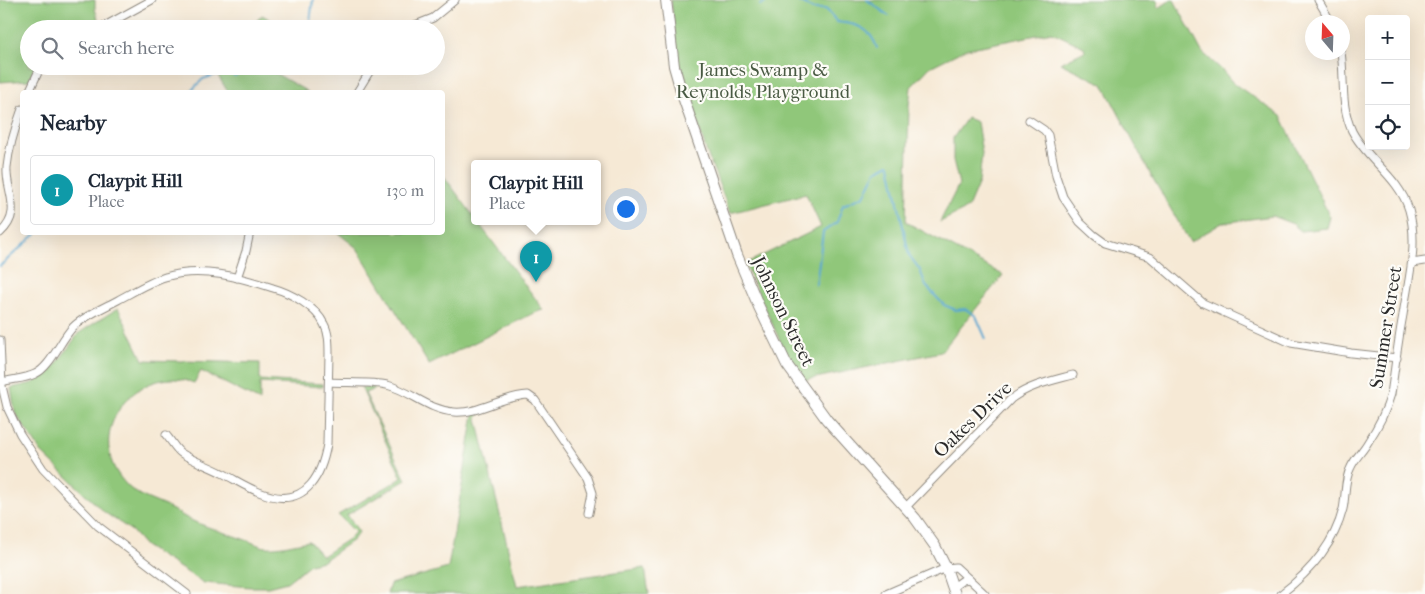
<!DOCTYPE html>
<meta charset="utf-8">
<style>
:root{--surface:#fff;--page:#f2f2f3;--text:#1f2937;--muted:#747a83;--line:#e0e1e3;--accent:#0f766e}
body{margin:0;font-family:"IM FELL French Canon",serif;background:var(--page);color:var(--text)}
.controls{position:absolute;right:15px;top:15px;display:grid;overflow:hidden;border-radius:5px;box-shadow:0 5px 20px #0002}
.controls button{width:45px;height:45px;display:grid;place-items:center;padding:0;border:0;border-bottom:1px solid var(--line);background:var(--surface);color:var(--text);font:25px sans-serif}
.compass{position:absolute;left:1305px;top:15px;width:45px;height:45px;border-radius:50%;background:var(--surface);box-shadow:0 5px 20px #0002;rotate:341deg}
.you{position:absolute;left:625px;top:208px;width:18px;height:18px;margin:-12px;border:4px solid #fff;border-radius:50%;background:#1a73e8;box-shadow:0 0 0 8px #1a73e833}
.badge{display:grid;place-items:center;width:32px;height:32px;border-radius:50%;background:var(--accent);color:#fff;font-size:16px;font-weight:700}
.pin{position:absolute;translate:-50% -41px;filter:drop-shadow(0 1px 2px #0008)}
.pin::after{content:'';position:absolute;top:26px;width:18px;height:15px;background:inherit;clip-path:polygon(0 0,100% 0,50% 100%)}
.popup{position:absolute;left:471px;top:160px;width:130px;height:65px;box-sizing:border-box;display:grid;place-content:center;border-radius:5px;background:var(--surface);filter:drop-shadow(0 1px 4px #0005);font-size:16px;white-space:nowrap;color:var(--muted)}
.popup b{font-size:19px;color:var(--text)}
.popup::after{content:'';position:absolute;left:50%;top:100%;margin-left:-10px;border:10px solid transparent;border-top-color:var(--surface)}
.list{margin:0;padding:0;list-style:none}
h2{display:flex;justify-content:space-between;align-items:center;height:65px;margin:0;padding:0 20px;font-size:21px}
h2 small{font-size:16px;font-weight:400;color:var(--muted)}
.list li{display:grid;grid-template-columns:32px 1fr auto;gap:15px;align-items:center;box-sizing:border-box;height:70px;margin:0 10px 10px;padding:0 10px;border:1px solid var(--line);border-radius:5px}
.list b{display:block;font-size:19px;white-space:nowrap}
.list p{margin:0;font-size:16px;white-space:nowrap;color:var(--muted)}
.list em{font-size:16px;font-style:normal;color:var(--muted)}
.icon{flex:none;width:28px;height:28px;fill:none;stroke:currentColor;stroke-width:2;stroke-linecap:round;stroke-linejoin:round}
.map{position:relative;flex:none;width:1425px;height:594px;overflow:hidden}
.search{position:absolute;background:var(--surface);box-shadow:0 5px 20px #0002;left:20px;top:20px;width:425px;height:55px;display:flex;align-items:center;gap:12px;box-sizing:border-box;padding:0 18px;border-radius:28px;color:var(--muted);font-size:19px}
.panel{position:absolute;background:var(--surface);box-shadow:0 5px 20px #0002;left:20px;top:90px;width:425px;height:145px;border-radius:5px}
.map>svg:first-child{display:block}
.green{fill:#90c77a;stroke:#5e7952}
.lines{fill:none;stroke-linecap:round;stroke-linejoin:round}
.stream{stroke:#57a7d2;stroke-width:2}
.street-casing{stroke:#908a80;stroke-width:9}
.secondary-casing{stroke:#908a80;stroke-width:12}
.street{stroke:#fff;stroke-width:7}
.secondary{stroke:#fff;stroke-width:10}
.labels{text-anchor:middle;stroke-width:4.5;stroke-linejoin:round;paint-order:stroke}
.park-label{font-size:19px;fill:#495a43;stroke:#fdfcf7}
.street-label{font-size:19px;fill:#2b2b2b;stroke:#fdfcf7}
</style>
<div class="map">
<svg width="1425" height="594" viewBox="0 0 1425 594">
<rect width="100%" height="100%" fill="#fdfcf7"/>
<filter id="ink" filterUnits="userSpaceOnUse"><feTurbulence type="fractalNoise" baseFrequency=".02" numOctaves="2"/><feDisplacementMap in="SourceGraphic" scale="10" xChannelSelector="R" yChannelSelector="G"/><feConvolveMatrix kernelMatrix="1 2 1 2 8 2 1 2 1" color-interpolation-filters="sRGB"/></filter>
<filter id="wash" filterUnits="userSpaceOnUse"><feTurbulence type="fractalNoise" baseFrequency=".0096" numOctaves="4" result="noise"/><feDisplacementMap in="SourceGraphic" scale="20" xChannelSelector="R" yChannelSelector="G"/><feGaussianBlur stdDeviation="1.12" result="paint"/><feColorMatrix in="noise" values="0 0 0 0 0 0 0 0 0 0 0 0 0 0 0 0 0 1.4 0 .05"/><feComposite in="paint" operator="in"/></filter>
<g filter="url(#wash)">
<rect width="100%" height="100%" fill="#f6e9d5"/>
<g class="green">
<path d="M0 0H95V9L99 22 88 29H29V66H36L29 80 0 82Z"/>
<path d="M671 0H1157L1159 8 1171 0H1174L1202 52 1223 71 1233 83 1281 116 1330 217 1327 228 1301 231 1293 224 1272 216 1222 223 1190 242 1152 177 1103 84 1060 63 1085 51 1084 47 1052 32 966 49 930 67 911 87 909 105 906 222 1003 275 941 352 806 380 796 376 745 264 821 227 806 194 730 213 707 153 687 90 678 60Z"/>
<path d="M262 15 288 29H249Z"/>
<path d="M212 66H270L268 69 308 92H228Z"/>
<path d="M967 118 977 122 982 153 979 182 968 208 940 222 959 184 953 160V138Z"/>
<path d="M443 175 475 218V221H477L544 310 534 313 429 365 357 248 338 233 442 232Z"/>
<path d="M118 308 143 360 260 363V380L323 384V387L260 383V401L201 371 194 383C146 364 93 416 113 465 117 474 124 483 131 489 141 497 154 501 165 506 176 511 185 518 195 522 212 529 229 534 246 540 252 542 261 547 267 547 279 548 297 543 309 541L322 556 350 538 355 532 338 515 402 478 361 387 377 388 365 393 406 480 347 515 359 532 353 540 323 561 310 564 287 582 268 587H250L204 583 145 546 132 531 104 512 41 452 15 413 11 388 33 383 43 377 57 363 79 333Z"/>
<path d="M479 412 477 419 517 586 645 568 649 594H387L390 584 448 568 474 414Z"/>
</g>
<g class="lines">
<g class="stream">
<path d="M796 0 813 9H826L837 22C857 24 870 27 877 48"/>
<path d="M867 0 889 16"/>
<path d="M760 5 769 0"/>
<path d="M302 29 310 21 313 0"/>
<path d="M190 92 203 79 228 71 234 76 255 66"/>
<path d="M890 165 909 255 920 270 926 286 944 305 956 310 965 309 976 316 986 339"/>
<path d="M0 266 38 232"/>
<path d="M816 285 823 232 837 222 843 205 864 196 876 171 889 164"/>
</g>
</g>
</g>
<g filter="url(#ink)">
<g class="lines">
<defs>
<g id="street">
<path d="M1318 0 1331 22"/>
<path d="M99 29 152 0"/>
<path d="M405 29 433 18 455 0"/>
<path d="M29 92 41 66"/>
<path d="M357 92 373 66"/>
<path d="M1029 120 1044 130 1048 135 1056 176 1063 197 1080 222 1094 235 1105 243 1150 257 1203 303 1291 343 1351 353 1397 358"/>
<path d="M0 233C24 212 5 191 7 167 9 147 15 128 22 109"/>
<path d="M1412 263 1425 261"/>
<path d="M237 278 246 251 250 232"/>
<path d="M0 340 2 386 7 407 20 434 43 469 98 526 187 594"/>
<path d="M2 382C12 379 25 379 35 374 50 368 61 339 73 327 84 316 103 308 118 300 133 292 149 282 165 277 200 266 240 277 273 288 291 293 316 307 324 324 329 333 329 344 329 354L327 444C322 474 307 505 271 496 253 492 238 481 222 473 209 466 193 461 181 453 175 449 171 440 166 435"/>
<path d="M329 382C345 383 373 382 387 385 411 391 428 410 454 412 479 414 502 396 528 395L535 400 588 478 593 493 589 513"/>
<path d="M905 508 1011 399C1030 385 1051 381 1073 375"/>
<path d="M953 587 963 580 969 579"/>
<path d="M886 594 946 568 956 567 985 594"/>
<path d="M1281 594C1310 572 1334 545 1343 509 1346 496 1344 479 1351 467 1355 458 1363 451 1368 442 1378 427 1386 411 1391 394 1395 368 1398 341 1403 315 1408 280 1419 245 1409 210 1399 177 1367 160 1352 131 1340 105 1345 79 1341 52"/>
</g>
<path id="secondary" d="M666 0 674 66 682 94 737 255 759 307 787 365 827 420 915 518 935 546 946 568 955 594"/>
</defs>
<use href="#street" class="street-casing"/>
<use href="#secondary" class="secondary-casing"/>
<use href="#street" class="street"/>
<use href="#secondary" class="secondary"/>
</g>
</g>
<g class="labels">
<g class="park-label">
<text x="763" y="76">James Swamp &amp;<tspan x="763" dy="22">Reynolds Playground</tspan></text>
</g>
<g class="street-label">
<text transform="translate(784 311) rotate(64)" y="7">Johnson Street</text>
<text transform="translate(1385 327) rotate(-81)" y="7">Summer Street</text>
<text transform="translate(972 419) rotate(-44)" y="7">Oakes Drive</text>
</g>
</g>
</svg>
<div class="controls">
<button>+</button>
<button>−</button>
<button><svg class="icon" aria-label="locate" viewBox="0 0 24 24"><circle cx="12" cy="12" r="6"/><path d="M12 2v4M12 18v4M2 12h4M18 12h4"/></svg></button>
</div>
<svg class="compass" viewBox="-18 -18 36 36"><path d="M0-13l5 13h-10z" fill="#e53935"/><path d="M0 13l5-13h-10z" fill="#747a83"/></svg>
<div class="you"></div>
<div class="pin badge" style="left:536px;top:282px;background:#0f9aa8">1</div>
<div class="popup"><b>Claypit Hill</b>Place</div>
<div class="search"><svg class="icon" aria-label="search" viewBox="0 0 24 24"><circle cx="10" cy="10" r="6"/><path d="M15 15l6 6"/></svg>Search here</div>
<section class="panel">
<h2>Nearby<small></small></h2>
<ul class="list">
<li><span class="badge" style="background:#0f9aa8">1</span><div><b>Claypit Hill</b><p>Place</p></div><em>130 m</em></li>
</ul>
</section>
</div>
